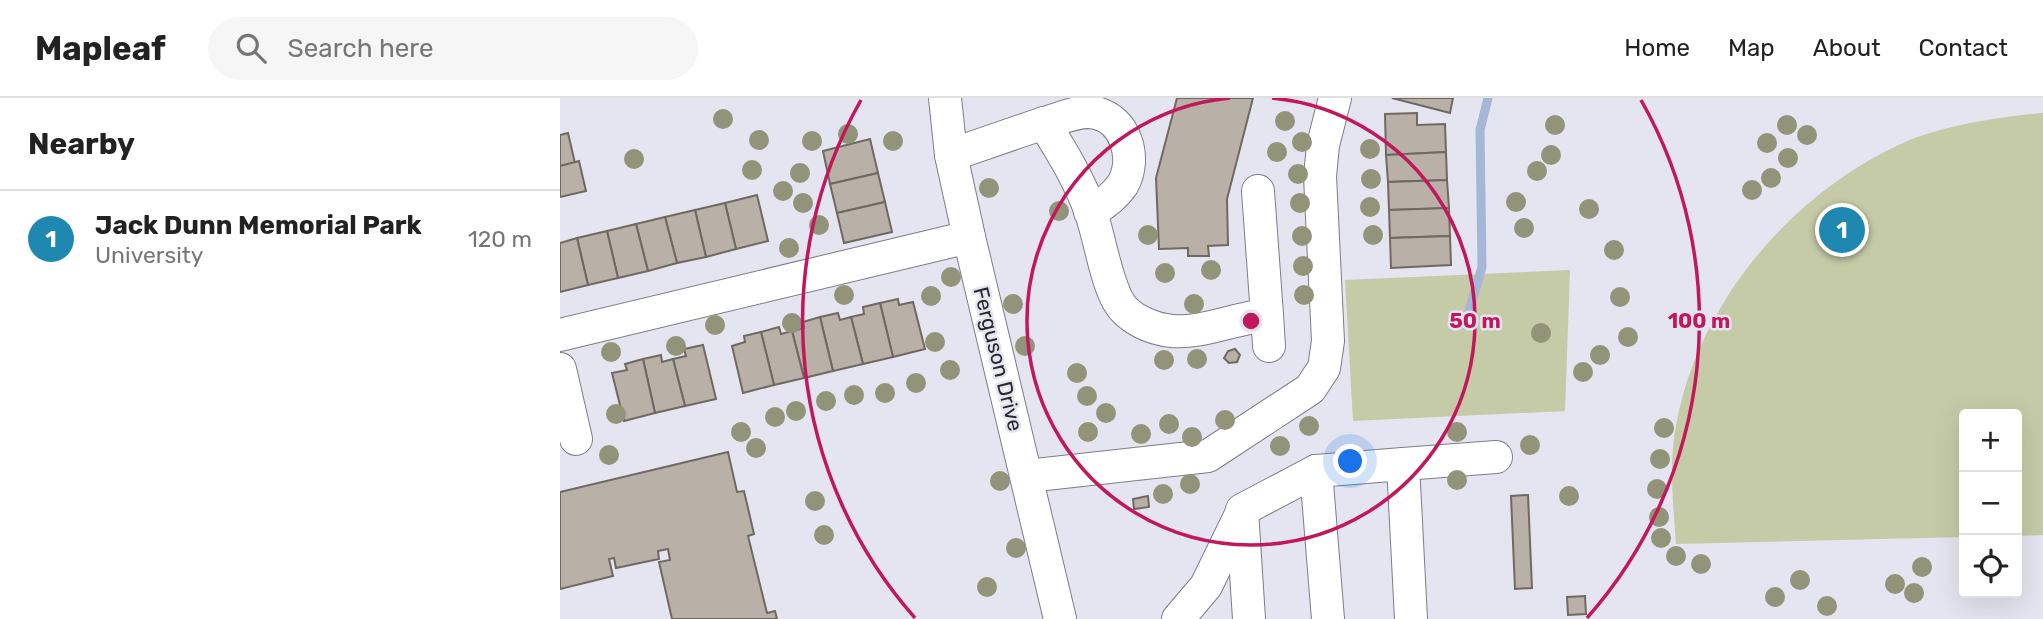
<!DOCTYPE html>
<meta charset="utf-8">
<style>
:root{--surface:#fff;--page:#f6f6f6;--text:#222;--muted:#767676;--line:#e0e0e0;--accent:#1e88b0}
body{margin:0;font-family:Rubik,sans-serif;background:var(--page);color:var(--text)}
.controls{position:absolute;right:21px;bottom:21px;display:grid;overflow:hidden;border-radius:7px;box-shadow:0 7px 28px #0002}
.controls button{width:63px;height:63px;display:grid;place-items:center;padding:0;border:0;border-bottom:2px solid var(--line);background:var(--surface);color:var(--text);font:35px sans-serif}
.you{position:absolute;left:791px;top:364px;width:24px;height:24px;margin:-18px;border:5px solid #fff;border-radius:50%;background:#1a73e8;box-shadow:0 0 0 10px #1a73e833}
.badge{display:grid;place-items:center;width:46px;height:46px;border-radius:50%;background:var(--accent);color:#fff;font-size:23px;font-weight:700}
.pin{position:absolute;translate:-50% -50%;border:4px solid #fff;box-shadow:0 2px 7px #0006}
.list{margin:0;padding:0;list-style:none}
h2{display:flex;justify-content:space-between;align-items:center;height:91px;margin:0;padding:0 28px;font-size:30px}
h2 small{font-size:23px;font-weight:400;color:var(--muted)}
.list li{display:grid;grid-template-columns:46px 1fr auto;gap:21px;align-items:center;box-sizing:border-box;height:98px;padding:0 28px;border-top:2px solid var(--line)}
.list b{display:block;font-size:26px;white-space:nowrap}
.list p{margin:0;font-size:23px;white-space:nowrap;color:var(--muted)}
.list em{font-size:23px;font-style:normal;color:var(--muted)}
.icon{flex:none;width:38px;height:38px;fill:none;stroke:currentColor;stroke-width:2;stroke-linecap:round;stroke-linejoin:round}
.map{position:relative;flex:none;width:1483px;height:521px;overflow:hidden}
header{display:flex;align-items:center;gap:42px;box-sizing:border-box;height:98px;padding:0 35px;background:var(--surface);border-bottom:2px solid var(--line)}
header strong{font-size:33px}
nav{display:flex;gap:38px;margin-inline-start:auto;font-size:24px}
.search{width:490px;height:63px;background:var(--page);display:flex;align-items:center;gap:18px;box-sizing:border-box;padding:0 24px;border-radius:38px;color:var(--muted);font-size:26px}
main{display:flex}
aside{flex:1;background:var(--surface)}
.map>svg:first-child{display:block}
.green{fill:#c5caa7}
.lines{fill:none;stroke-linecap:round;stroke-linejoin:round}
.stream{stroke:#a6b6d5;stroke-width:9}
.building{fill:#b9b0a8;stroke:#706961;stroke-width:2}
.minor-casing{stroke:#7c7d87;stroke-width:34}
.minor{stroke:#fff;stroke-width:32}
.tree{fill:#929479}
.ring{fill:none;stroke:#c2185b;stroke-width:3.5}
.labels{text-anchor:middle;stroke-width:5;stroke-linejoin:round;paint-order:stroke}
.street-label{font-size:21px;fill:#27272b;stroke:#e4e5f0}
.centre{fill:#c2185b;stroke:#e4e5f0;stroke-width:3.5}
.ring-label{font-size:21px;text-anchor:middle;font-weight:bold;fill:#c2185b;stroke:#e4e5f0;stroke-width:5;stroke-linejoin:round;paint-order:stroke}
</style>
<header>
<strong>Mapleaf</strong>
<div class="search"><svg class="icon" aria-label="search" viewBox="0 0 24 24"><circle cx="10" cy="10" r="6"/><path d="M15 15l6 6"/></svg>Search here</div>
<nav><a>Home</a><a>Map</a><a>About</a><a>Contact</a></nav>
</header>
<main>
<aside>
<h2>Nearby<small></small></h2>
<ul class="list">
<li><span class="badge">1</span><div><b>Jack Dunn Memorial Park</b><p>University</p></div><em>120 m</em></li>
</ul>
</aside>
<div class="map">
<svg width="1483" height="521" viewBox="0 0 1483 521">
<rect width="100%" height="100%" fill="#e4e5f0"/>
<g class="green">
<path d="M1483 15V437L1457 438V316H1404V439L1116 446C1114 415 1110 381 1113 350 1126 219 1225 98 1343 45 1380 28 1443 18 1483 15Z"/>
<path d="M1010 172 1005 313 793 323 785 182Z"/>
</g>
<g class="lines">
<path class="stream" d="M905 227 922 169 920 32 928 0"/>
</g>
<g class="building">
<path d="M617 0H693L667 101 668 147 648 148 649 158H628V150L599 151 596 80Z"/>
<path d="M832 0H893L890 15Z"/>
<path d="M857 15V27L885 26 886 54 826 57 825 16Z"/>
<path d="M8 35 15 65 0 68V37Z"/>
<path d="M310 41 318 75 270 86 263 53Z"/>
<path d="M886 54 887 82 828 84 826 57Z"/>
<path d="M19 63 26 93 0 99V68Z"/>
<path d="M318 75 325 104 277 115 270 86Z"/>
<path d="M887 82 889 110 829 112 828 84Z"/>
<path d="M197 97 208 143 176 151 165 105Z"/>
<path d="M325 104 332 134 284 145 277 115Z"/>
<path d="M165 105 176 151 146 159 135 112Z"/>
<path d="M889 110 890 138 830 140 829 112Z"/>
<path d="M135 112 146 159 117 165 105 119Z"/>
<path d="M105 119 117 165 88 173 76 126Z"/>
<path d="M76 126 88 173 58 180 47 133Z"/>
<path d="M47 133 58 180 28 187 17 140Z"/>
<path d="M890 138 891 167 831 170 830 140Z"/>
<path d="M17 140 28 187 0 194V145Z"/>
<path d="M338 201 339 207 353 204 365 251 333 259 320 205Z"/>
<path d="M320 205 333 259 303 266 291 219 304 216 303 209Z"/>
<path d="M278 215 280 222 291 219 303 266 273 273 260 219Z"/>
<path d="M260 219 273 273 244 280 232 233 244 230 243 224Z"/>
<path d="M219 229 221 236 232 233 244 280 214 287 201 234Z"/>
<path d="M201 234 214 287 183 295 172 248 185 244 184 238Z"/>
<path d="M143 247 156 301 125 308 113 261 126 258 124 251Z"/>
<path d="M675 251 680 257 677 264 669 265 664 260 668 253Z"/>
<path d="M101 257 102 264 113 261 125 308 95 315 83 261Z"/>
<path d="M83 261 95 315 64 323 52 275 67 272 65 266Z"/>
<path d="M168 354 177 394 184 393 194 436 188 438 207 515 215 513 217 521H112L99 464 110 462 108 451 98 453 99 461 56 470 54 460 49 461 53 478 0 491V394Z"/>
<path d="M968 397 972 490 955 491 951 398Z"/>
<path d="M588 398 589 409 574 411 573 401Z"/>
<path d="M1025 498 1026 516 1008 517 1007 499Z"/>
</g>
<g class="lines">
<defs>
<g id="minor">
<path d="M385 0 391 57 409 139 500 521"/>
<path d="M484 25C500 21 519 11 536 15 566 22 577 60 563 86 555 98 543 107 530 114"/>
<path d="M391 57 484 25C502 54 520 83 531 115 540 141 545 179 558 203 568 221 592 231 612 233 640 236 676 220 707 217L698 93"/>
<path d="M707 217 709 248"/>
<path d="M0 237 409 139"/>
<path d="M0 271 16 341"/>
<path d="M843 366 936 359"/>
<path d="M756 373 768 521"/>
<path d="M467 378 648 358 750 291 764 270 768 243 760 78 763 47 775 0"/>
<path d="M618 521 646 488 682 414"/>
<path d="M689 521 682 412 756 373 843 366 851 521"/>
</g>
</defs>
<use href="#minor" class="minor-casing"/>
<use href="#minor" class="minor"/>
</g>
<g class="tree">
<circle cx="163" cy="21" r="10"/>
<circle cx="725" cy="23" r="10"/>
<circle cx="995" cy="27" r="10"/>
<circle cx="1227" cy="27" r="10"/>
<circle cx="288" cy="36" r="10"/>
<circle cx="1247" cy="37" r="10"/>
<circle cx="199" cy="42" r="10"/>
<circle cx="252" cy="43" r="10"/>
<circle cx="333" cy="43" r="10"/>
<circle cx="742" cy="44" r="10"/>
<circle cx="1207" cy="45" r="10"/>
<circle cx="810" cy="51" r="10"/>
<circle cx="717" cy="54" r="10"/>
<circle cx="991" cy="57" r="10"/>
<circle cx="1228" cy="60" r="10"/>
<circle cx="74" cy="61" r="10"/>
<circle cx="192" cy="72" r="10"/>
<circle cx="977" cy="73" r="10"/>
<circle cx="240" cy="75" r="10"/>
<circle cx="738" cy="76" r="10"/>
<circle cx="1211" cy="80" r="10"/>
<circle cx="811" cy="81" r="10"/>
<circle cx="429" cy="90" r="10"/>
<circle cx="1192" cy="92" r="10"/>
<circle cx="223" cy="93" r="10"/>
<circle cx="956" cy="104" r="10"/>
<circle cx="243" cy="105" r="10"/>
<circle cx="740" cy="105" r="10"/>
<circle cx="810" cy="109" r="10"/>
<circle cx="1029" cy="111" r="10"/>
<circle cx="499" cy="113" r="10"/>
<circle cx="259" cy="127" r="10"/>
<circle cx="964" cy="130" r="10"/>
<circle cx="588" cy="137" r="10"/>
<circle cx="813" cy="137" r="10"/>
<circle cx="742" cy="138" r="10"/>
<circle cx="229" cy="150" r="10"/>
<circle cx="1054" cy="152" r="10"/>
<circle cx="743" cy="168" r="10"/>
<circle cx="651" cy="172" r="10"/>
<circle cx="605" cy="175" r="10"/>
<circle cx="391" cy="179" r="10"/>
<circle cx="284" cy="197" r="10"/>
<circle cx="744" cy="197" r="10"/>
<circle cx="371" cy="198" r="10"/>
<circle cx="1060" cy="199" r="10"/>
<circle cx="453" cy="206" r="10"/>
<circle cx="634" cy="206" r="10"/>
<circle cx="232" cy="225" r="10"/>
<circle cx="155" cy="227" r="10"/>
<circle cx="981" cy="235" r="10"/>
<circle cx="1068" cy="239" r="10"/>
<circle cx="375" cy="244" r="10"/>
<circle cx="116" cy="248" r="10"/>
<circle cx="465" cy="248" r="10"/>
<circle cx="51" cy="254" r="10"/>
<circle cx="1040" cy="257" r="10"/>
<circle cx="637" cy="261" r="10"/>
<circle cx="604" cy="262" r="10"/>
<circle cx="390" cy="272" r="10"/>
<circle cx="1023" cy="274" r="10"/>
<circle cx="517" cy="275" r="10"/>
<circle cx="356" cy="285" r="10"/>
<circle cx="325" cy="295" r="10"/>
<circle cx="294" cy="297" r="10"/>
<circle cx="527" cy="298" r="10"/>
<circle cx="266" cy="303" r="10"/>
<circle cx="236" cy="313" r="10"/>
<circle cx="546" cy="315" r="10"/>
<circle cx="56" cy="316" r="10"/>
<circle cx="215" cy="319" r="10"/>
<circle cx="665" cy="322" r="10"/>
<circle cx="609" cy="326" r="10"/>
<circle cx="749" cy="328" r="10"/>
<circle cx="1104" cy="330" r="10"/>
<circle cx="181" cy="334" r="10"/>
<circle cx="528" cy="334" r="10"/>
<circle cx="897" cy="334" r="10"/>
<circle cx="581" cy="336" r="10"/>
<circle cx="632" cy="339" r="10"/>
<circle cx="970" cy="347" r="10"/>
<circle cx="720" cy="348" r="10"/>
<circle cx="196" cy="350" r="10"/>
<circle cx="49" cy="357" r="10"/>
<circle cx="1100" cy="361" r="10"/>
<circle cx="897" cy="382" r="10"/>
<circle cx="440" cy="383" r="10"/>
<circle cx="630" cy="386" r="10"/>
<circle cx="1097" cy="391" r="10"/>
<circle cx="603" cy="396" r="10"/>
<circle cx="1009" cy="398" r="10"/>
<circle cx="255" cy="403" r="10"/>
<circle cx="1099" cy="419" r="10"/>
<circle cx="264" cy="437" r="10"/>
<circle cx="1101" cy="440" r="10"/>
<circle cx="456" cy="450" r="10"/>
<circle cx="1116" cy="458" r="10"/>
<circle cx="1141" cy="466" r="10"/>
<circle cx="1362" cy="469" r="10"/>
<circle cx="1240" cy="482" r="10"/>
<circle cx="1335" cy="486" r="10"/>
<circle cx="427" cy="489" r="10"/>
<circle cx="1354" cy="495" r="10"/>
<circle cx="1215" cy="499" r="10"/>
<circle cx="1267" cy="508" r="10"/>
</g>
<g class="ring">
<path d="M712 0A224 224 0 1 1 670 0"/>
<path d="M355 520A448 448 0 0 1 301 2M1081 2A448 448 0 0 1 1027 520"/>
</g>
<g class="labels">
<g class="street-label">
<text transform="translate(438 261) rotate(76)" y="7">Ferguson Drive</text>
</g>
</g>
<circle cx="691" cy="223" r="10" class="centre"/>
<g class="ring-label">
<text x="915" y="230">50 m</text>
<text x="1139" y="230">100 m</text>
</g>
</svg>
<div class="controls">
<button>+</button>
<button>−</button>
<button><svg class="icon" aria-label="locate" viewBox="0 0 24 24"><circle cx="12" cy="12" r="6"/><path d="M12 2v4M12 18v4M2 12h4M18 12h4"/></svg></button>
</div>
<div class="you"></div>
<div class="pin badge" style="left:1282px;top:132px">1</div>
</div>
</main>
